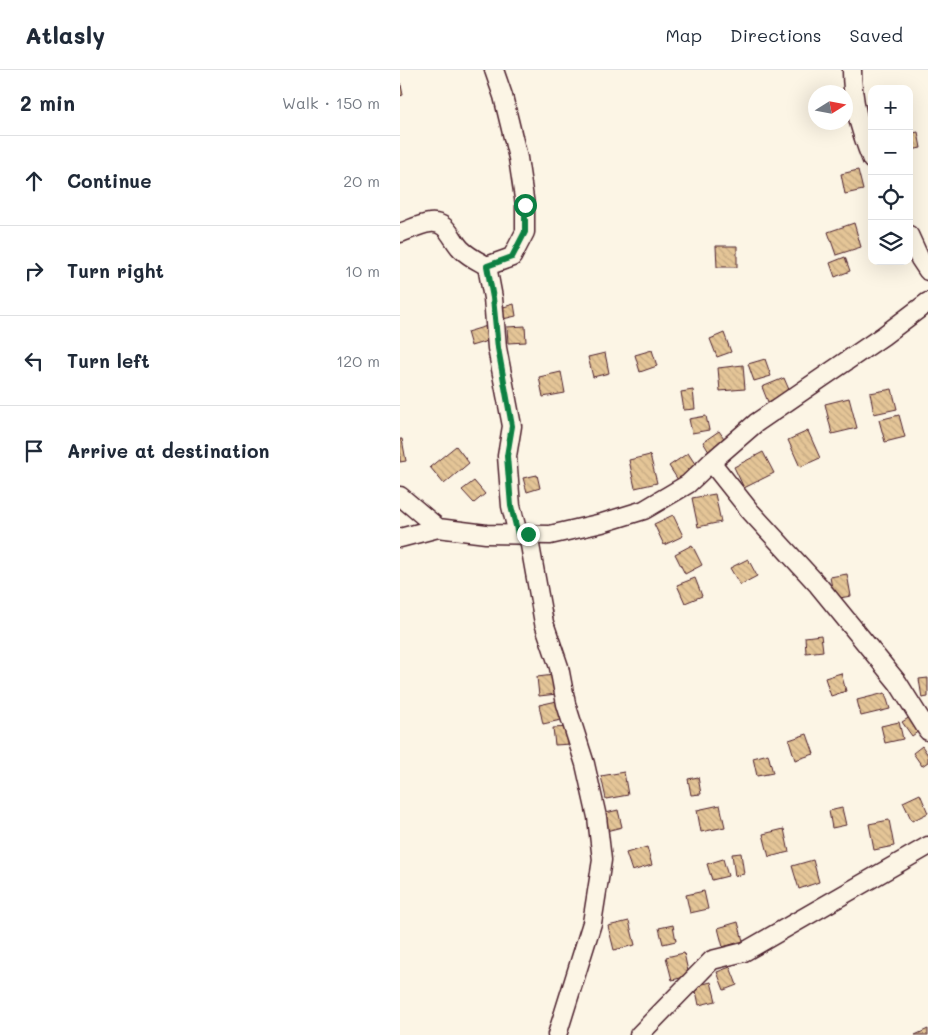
<!DOCTYPE html>
<meta charset="utf-8">
<style>
:root{--surface:#fff;--page:#f2f2f3;--text:#1f2937;--muted:#747a83;--line:#e0e1e3}
body{margin:0;font-family:Mali,sans-serif;background:var(--page);color:var(--text)}
.controls{position:absolute;right:15px;top:15px;display:grid;overflow:hidden;border-radius:10px;box-shadow:0 5px 20px #0002}
.controls button{width:45px;height:45px;display:grid;place-items:center;padding:0;border:0;border-bottom:1px solid var(--line);background:var(--surface);color:var(--text);font:25px sans-serif}
.compass{position:absolute;left:408px;top:15px;width:45px;height:45px;border-radius:50%;background:var(--surface);box-shadow:0 5px 20px #0002;rotate:79deg}
.stop{position:absolute;width:15px;height:15px;margin:-11px;border:4px solid #0b8043;border-radius:50%;background:#fff}
.stop.end{background:#0b8043;border-color:#fff;box-shadow:0 1px 5px #0008}
.list{margin:0;padding:0;list-style:none}
h2{display:flex;justify-content:space-between;align-items:center;height:65px;margin:0;padding:0 20px;font-size:21px}
h2 small{font-size:16px;font-weight:400;color:var(--muted)}
.list li{display:grid;grid-template-columns:32px 1fr auto;gap:15px;align-items:center;box-sizing:border-box;height:90px;padding:0 20px;border-top:1px solid var(--line)}
.list b{display:block;font-size:19px;white-space:nowrap}
.list em{font-size:16px;font-style:normal;color:var(--muted)}
.icon{flex:none;width:28px;height:28px;fill:none;stroke:currentColor;stroke-width:2;stroke-linecap:round;stroke-linejoin:round}
.map{position:relative;flex:none;width:528px;height:965px;overflow:hidden}
header{display:flex;align-items:center;gap:30px;box-sizing:border-box;height:70px;padding:0 25px;background:var(--surface);border-bottom:1px solid var(--line)}
header strong{font-size:24px}
nav{display:flex;gap:28px;margin-inline-start:auto;font-size:18px}
main{display:flex}
aside{flex:1;background:var(--surface)}
.map>svg:first-child{display:block}
.building{fill:url(#building-back-hatch);stroke:#4a1f2b}
.lines{fill:none;stroke-linecap:round;stroke-linejoin:round}
.street-casing{stroke:#4a1f2b;stroke-width:21}
.street{stroke:#fcf5e5;stroke-width:18}
.route{stroke:#0b8043;stroke-width:6}
</style>
<header>
<strong>Atlasly</strong>
<nav><a>Map</a><a>Directions</a><a>Saved</a></nav>
</header>
<main>
<aside>
<h2>2 min<small>Walk · 150 m</small></h2>
<ul class="list">
<li><svg class="icon" aria-label="ahead" viewBox="0 0 24 24"><path d="M12 20V5M6 11l6-6 6 6"/></svg><div><b>Continue</b></div><em>20 m</em></li>
<li><svg class="icon" aria-label="right" viewBox="0 0 24 24"><path d="M7 20v-9h11M14 6l5 5-5 5"/></svg><div><b>Turn right</b></div><em>10 m</em></li>
<li><svg class="icon" aria-label="left" viewBox="0 0 24 24"><path d="M17 20v-9H6M10 6l-5 5 5 5"/></svg><div><b>Turn left</b></div><em>120 m</em></li>
<li><svg class="icon" aria-label="arrive" viewBox="0 0 24 24"><path d="M6 21V4h12l-3 4 3 4H6"/></svg><div><b>Arrive at destination</b></div></li>
</ul>
</aside>
<div class="map">
<svg width="528" height="965" viewBox="0 0 528 965">
<defs>
<pattern id="building-back-hatch" width="6" height="6" patternUnits="userSpaceOnUse" patternTransform="scale(1.25)"><rect width="6" height="6" fill="#e4c597"/><path d="M-1 5l2 2M0 0l6 6M5-1l2 2" fill="none" stroke="#c5a982"/></pattern>
</defs>
<rect width="100%" height="100%" fill="#fcf5e5"/>
<filter id="ink" filterUnits="userSpaceOnUse"><feTurbulence type="fractalNoise" baseFrequency=".02" numOctaves="2"/><feDisplacementMap in="SourceGraphic" scale="10" xChannelSelector="R" yChannelSelector="G"/><feConvolveMatrix kernelMatrix="1 2 1 2 8 2 1 2 1" color-interpolation-filters="sRGB"/></filter>
<g filter="url(#ink)">
<g class="building">
<path d="M0 10 3 25 0 26Z"/>
<path d="M518 62 521 78 511 80 509 64Z"/>
<path d="M458 100 463 120 445 124 441 104Z"/>
<path d="M454 153 461 177 436 185 428 162Z"/>
<path d="M316 176H337V197H317Z"/>
<path d="M445 187 450 201 435 207 430 193Z"/>
<path d="M114 234 116 246 103 249 100 238Z"/>
<path d="M87 256 91 270 71 276 67 262Z"/>
<path d="M125 256 126 272 108 273 107 257Z"/>
<path d="M324 263 331 282 317 287 310 269Z"/>
<path d="M252 280 257 296 240 302 235 285Z"/>
<path d="M205 283 209 303 193 307 188 287Z"/>
<path d="M365 289 371 306 354 311 348 294Z"/>
<path d="M343 295 345 319 320 321 318 298Z"/>
<path d="M161 302 165 323 143 327 139 307Z"/>
<path d="M384 308 390 322 368 332 362 317Z"/>
<path d="M492 319 497 339 474 344 470 323Z"/>
<path d="M293 320 295 339 284 340 281 322Z"/>
<path d="M449 328 457 358 432 364 425 334Z"/>
<path d="M499 345 505 367 485 372 479 350Z"/>
<path d="M306 346 309 360 292 363 289 349Z"/>
<path d="M319 361 326 371 309 382 303 372Z"/>
<path d="M408 361 420 388 400 397 388 370Z"/>
<path d="M0 369H2L6 391 0 392Z"/>
<path d="M56 376 69 393 44 414 30 397Z"/>
<path d="M363 382 374 403 344 418 334 397Z"/>
<path d="M288 383 297 397 278 410 269 396Z"/>
<path d="M250 385 257 413 235 418 229 390Z"/>
<path d="M137 405 140 418 127 422 123 408Z"/>
<path d="M74 411 85 424 74 433 62 420Z"/>
<path d="M315 424 321 452 298 457 292 428Z"/>
<path d="M273 445 283 466 264 475 254 454Z"/>
<path d="M292 475 302 495 285 504 275 484Z"/>
<path d="M348 489 357 506 340 515 330 498Z"/>
<path d="M447 504 451 526 434 529 430 507Z"/>
<path d="M295 508 302 526 285 533 277 515Z"/>
<path d="M421 565 423 581 406 583 405 567Z"/>
<path d="M441 603 446 621 431 626 425 608Z"/>
<path d="M154 605 157 624 139 626 137 607Z"/>
<path d="M528 608V627L522 628 519 609Z"/>
<path d="M485 623 490 639 461 646 457 630Z"/>
<path d="M157 631 161 650 143 654 139 635Z"/>
<path d="M510 647 519 661 512 666 502 652Z"/>
<path d="M499 652 503 669 485 673 481 656Z"/>
<path d="M169 657 171 674 155 675 153 658Z"/>
<path d="M407 664 414 684 395 690 389 670Z"/>
<path d="M522 676 528 685V692L522 696 513 683Z"/>
<path d="M368 684 373 703 357 706 353 688Z"/>
<path d="M224 702 228 725 206 729 201 706Z"/>
<path d="M298 707 301 724 291 725 288 709Z"/>
<path d="M520 724 528 743 512 751 503 732Z"/>
<path d="M320 735 325 757 301 762 297 740Z"/>
<path d="M442 738 446 755 432 758 429 741Z"/>
<path d="M218 740 222 757 206 761 202 744Z"/>
<path d="M489 750 494 776 474 780 469 754Z"/>
<path d="M384 759 389 782 369 787 363 764Z"/>
<path d="M247 777 252 795 232 801 226 783Z"/>
<path d="M341 783 344 804 335 806 332 784Z"/>
<path d="M323 789 328 806 312 810 307 794Z"/>
<path d="M413 790 419 812 399 819 392 796Z"/>
<path d="M304 821 308 839 290 843 286 825Z"/>
<path d="M229 851 235 875 214 880 208 856Z"/>
<path d="M338 852 343 871 323 877 318 858Z"/>
<path d="M273 855 276 871 263 874 259 858Z"/>
<path d="M284 883 289 906 272 910 266 887Z"/>
<path d="M330 897 337 915 324 920 317 902Z"/>
<path d="M311 912 316 931 299 935 295 916Z"/>
<path d="M528 959V965H515Z"/>
</g>
<g class="lines">
<defs>
<g id="street">
<path d="M452 0C452 32 460 61 472 90"/>
<path d="M0 163C9 160 20 154 30 153 48 151 51 169 61 179 69 187 78 191 87 196L112 187 125 162V135L118 88 103 26 94 0"/>
<path d="M509 165 520 189 528 201"/>
<path d="M87 196 93 228 97 278 112 356 107 386 111 436 118 464"/>
<path d="M311 392 356 353 483 266 528 232"/>
<path d="M0 426 38 458 86 464 150 465 202 453 244 440 288 414 311 392 350 441 418 515 498 613 528 661"/>
<path d="M128 464 144 553 159 597 166 634 185 694 197 747 202 790 192 853 157 965"/>
<path d="M0 468 38 458"/>
<path d="M239 965 312 890 344 882 528 776"/>
</g>
</defs>
<use href="#street" class="street-casing"/>
<use href="#street" class="street"/>
</g>
</g>
<g class="lines" filter="url(#ink)">
<path class="route" d="M125 135V162L112 187 87 196 93 228 98 278 112 356 107 386 111 436 118 464H128"/>
</g>
</svg>
<div class="controls">
<button>+</button>
<button>−</button>
<button><svg class="icon" aria-label="locate" viewBox="0 0 24 24"><circle cx="12" cy="12" r="6"/><path d="M12 2v4M12 18v4M2 12h4M18 12h4"/></svg></button>
<button><svg class="icon" aria-label="layers" viewBox="0 0 24 24"><path d="M12 4l9 5-9 5-9-5zM3 14l9 5 9-5"/></svg></button>
</div>
<svg class="compass" viewBox="-18 -18 36 36"><path d="M0-13l5 13h-10z" fill="#e53935"/><path d="M0 13l5-13h-10z" fill="#747a83"/></svg>
<div class="stop" style="left:125px;top:135px"></div>
<div class="stop end" style="left:128px;top:464px"></div>
</div>
</main>
